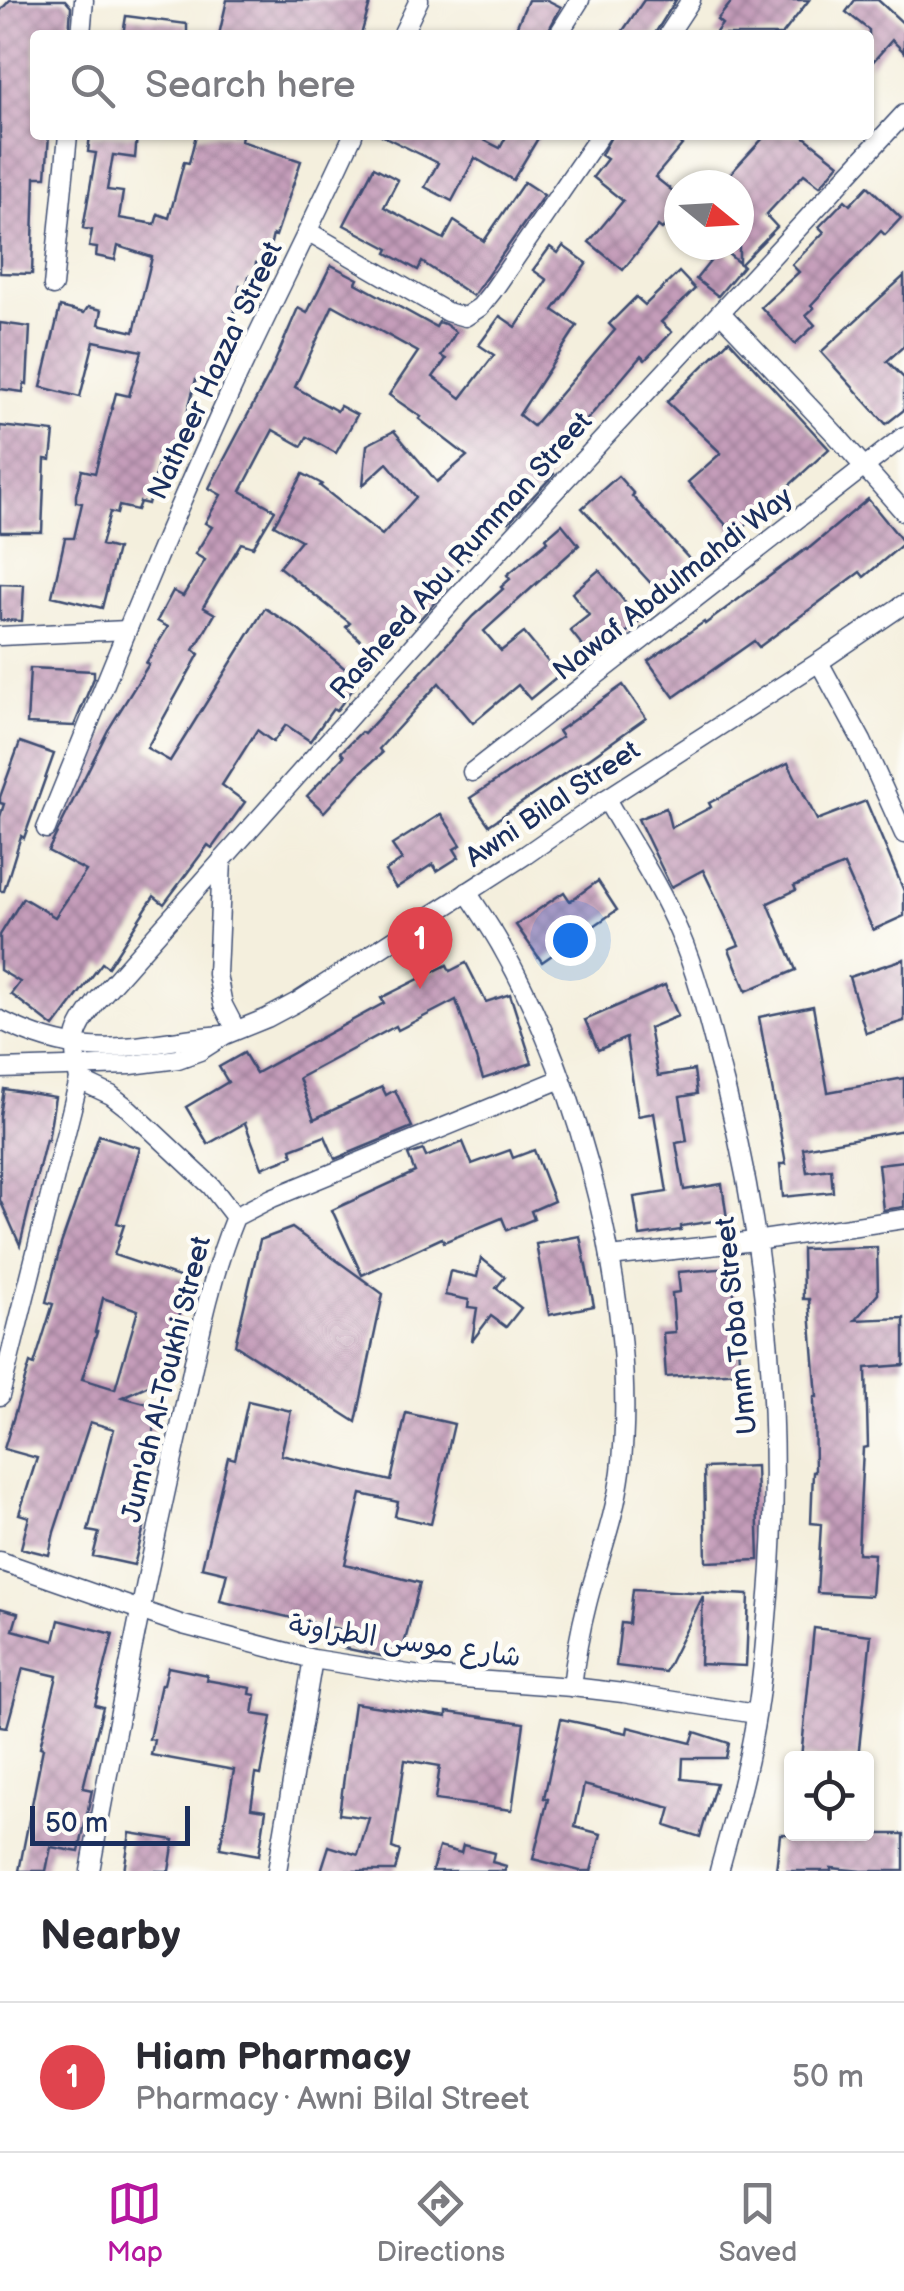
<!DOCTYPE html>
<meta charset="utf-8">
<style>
:root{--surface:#fff;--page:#f7f7f7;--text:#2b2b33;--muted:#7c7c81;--line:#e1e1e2;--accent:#b5179e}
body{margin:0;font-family:"Balsamiq Sans","Playpen Sans Arabic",sans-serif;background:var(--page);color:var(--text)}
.controls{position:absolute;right:30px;bottom:30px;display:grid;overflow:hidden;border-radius:10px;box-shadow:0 2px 8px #0004}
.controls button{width:90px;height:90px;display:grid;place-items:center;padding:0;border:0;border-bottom:2px solid var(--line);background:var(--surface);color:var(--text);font:50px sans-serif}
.compass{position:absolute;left:664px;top:170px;width:90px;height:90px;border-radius:50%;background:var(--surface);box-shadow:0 2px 8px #0004;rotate:108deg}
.scale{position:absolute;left:30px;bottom:25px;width:160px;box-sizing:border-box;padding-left:10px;border:5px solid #1b2f5e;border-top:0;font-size:28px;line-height:35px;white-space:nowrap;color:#1b2f5e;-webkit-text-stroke:8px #fdfcf7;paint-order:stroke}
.you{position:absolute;left:570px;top:940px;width:35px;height:35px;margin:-25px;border:8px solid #fff;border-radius:50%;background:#1a73e8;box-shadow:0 0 0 15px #1a73e833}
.badge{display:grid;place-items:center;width:65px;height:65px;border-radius:50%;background:var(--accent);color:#fff;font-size:32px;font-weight:700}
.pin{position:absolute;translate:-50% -82px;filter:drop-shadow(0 2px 5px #0008)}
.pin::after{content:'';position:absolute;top:52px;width:35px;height:30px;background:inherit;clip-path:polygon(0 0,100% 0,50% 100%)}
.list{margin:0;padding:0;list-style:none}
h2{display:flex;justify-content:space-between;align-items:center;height:130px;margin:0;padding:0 40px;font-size:42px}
h2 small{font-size:32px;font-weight:400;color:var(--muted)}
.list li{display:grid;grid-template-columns:65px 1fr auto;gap:30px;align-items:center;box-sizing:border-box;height:150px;padding:0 40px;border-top:2px solid var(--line)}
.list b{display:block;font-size:38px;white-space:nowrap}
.list p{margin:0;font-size:32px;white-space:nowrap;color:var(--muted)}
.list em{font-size:32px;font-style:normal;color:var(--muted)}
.icon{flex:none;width:55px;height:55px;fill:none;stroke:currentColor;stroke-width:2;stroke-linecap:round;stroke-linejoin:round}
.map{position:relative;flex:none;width:904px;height:1871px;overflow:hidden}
.search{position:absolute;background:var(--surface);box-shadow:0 2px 8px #0004;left:30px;right:30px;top:30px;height:110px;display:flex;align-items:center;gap:25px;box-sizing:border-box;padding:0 35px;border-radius:10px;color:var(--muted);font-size:38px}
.sheet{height:280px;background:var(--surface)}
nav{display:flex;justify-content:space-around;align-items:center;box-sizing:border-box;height:140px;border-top:2px solid var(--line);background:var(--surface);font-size:28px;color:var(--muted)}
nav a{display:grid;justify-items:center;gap:5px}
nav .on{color:var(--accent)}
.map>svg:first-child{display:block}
.building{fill:url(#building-cross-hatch);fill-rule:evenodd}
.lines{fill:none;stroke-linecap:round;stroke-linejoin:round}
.minor-casing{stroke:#3c4c71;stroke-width:21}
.minor{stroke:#fff;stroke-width:18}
.labels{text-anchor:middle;stroke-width:9;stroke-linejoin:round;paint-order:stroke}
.street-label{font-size:28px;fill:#1b2f5e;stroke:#fdfcf7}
</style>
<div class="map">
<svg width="904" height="1871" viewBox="0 0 904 1871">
<defs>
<pattern id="building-cross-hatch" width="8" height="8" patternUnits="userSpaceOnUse" patternTransform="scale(2.5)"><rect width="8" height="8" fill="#c59dba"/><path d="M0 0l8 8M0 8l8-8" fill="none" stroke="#9f809a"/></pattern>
</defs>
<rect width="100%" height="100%" fill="#fdfcf7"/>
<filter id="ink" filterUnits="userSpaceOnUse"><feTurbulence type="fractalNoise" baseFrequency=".01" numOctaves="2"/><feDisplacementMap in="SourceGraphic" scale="20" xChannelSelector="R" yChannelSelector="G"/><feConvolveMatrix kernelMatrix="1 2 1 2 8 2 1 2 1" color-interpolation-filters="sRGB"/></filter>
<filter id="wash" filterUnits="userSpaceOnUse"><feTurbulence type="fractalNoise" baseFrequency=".0048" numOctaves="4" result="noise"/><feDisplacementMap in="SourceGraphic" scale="40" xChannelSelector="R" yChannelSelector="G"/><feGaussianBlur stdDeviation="2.25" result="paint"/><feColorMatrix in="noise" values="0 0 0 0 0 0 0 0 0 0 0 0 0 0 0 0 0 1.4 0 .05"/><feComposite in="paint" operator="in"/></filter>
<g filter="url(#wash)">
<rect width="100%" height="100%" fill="#f4efdd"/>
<g id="blocks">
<g class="building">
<path d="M10 0H65L71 7 69 35H35V135H49L46 177H35L32 274 0 273V11Z"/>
<path d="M227 0H371L361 35H219Z"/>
<path d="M528 0H547L561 7 546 35H513Z"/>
<path d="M644 0H676L654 35H620Z"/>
<path d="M733 0H809L782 35H714L722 24 717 20Z"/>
<path d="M855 0H878L904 24V52L892 40 869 66V30L846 12Z"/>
<path d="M126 16 187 24V35H123Z"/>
<path d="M90 135H137L135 158 113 155 107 190 123 192 119 218 155 224 158 214 169 218 184 162 189 163 196 135H242L241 141 301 161 276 236 273 235 265 266 256 263 253 277 249 276 246 287 240 285 227 343 221 342 208 383 196 379 176 456 161 452 148 504 140 502 137 510 119 506 117 514 110 512 101 545 117 549 102 608 52 596 65 538H74L82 503 76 502V495L82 470 95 473 116 393 129 396 142 351 94 341 80 397 41 387 60 307 84 313 88 307 102 310 99 324 134 332 152 257 118 246 115 260 96 256 97 248 89 247 92 230 83 228 96 153 88 152Z"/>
<path d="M381 135H474L500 148 507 135H540L513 180 475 158 452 201 425 187 438 163Z"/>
<path d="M612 135H670L682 145 655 177 679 196V209L662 229 658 226 623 270 589 242 623 201 593 177 607 159 601 155Z"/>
<path d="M766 135H802L839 164 820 186 804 174 766 215 777 227 741 264 743 266 718 296 696 279 721 248 739 263V185H720Z"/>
<path d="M374 167 398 180 384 207 444 239 454 221 484 241 524 182 544 195 473 296 422 262 418 270 387 253 389 249 344 225Z"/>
<path d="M868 186 901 218 885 235 881 231 811 305 814 308 806 315 815 325 795 344 761 307 799 272 792 265 824 232 819 227 845 200 850 205Z"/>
<path d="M563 246 587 263 553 310 577 326 519 415 533 426 615 330 609 324 636 297 645 305 679 272 695 289 661 322 672 332 645 360 641 356 547 467 554 474 509 522 504 518 474 547 477 550 450 577 444 586 447 589 419 620 413 615 376 655 346 627 350 623 279 567 301 540 274 525 303 474 322 484 320 486 382 535 416 497 387 463 363 485 367 445 394 431 437 482 467 456 419 419 421 417 389 395 418 352 333 305 295 387 337 411 340 406 357 415 336 453 307 437 302 446 273 430 241 491 275 510 253 547 241 543 203 607 215 614 194 650 199 654 147 748 170 761 265 608 297 629 348 671 345 675 357 684 336 711 333 709 310 741 286 725 273 742 257 730 222 785 245 802 212 848 208 845 164 904 154 896 108 967 102 963 54 1027 11 994 20 982 0 970V935L23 898 55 917 86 871 48 851 108 730 149 664 146 663 168 627 157 621 173 591 183 596 205 560 195 554 212 527 205 523 221 495 209 488 270 373 298 308 307 313 331 265 358 279 356 283 436 327 439 322 445 324 456 332 441 356 446 359 433 377 461 398 494 355 479 345 500 316 516 327 547 280 533 270 550 247 558 253Z"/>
<path d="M904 276V346L887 361 904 378V410L886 424 821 352Z"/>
<path d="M0 323 30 327 27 384 24 383 23 392 0 389Z"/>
<path d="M729 340 829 449 735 535 688 482 721 453 667 402Z"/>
<path d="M0 426 54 432 51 460 45 459 42 532H0Z"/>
<path d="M618 476 634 494 632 496 690 560 657 590 582 508Z"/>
<path d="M868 499 904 543 864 577 860 572 759 647 754 641 674 697 648 661 704 622 705 624 806 549 807 550Z"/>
<path d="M562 524 579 545 484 631 501 651 524 633 559 675 530 699 518 685 473 723 439 683 379 749 382 753 361 772 324 812 307 796 344 756 341 752 361 732 364 734 473 616 503 589 501 587 510 579 507 575 548 541 546 538Z"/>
<path d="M599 570 640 621 594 660 570 630 589 615 572 593Z"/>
<path d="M0 584 24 585 22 621 0 620Z"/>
<path d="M30 668 94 671V678L74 726 27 724Z"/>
<path d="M623 685 646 718 581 764 580 763 489 825 470 798 562 737 558 731Z"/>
<path d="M20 742 54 754 24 838 21 836 4 891H0V817L4 804 0 803V797Z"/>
<path d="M788 763 817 820 866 801 904 891V916L873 930 844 865 794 886 796 890 768 903 796 970 746 991 729 949 739 945 703 870 671 887 638 819 666 808 671 828 711 807 709 803Z"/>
<path d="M441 814 461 845 454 849 459 857 437 871 433 864 396 888 385 871 402 860 392 845Z"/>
<path d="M598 881 617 910 542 962 516 925 564 892 570 901Z"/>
<path d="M904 959V1021L866 1033 849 977Z"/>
<path d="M466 963 486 1002 510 994 532 1063 483 1079 456 1000 398 1030 396 1026 299 1078 314 1119 382 1087 386 1095 395 1090 412 1127 335 1159 325 1136 291 1149 293 1156 262 1168 245 1123 208 1144 186 1107 228 1082 219 1067 244 1053 256 1073 384 1003 381 998 447 965 450 971Z"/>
<path d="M665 985 678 1016 649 1028 658 1076 694 1070 697 1094 680 1097 687 1141 676 1143 684 1190 722 1184 727 1219 681 1226V1230L640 1236 634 1197 667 1192 654 1113 638 1116 626 1038 598 1050 585 1020Z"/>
<path d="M813 1006 828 1092 904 1078V1130L803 1148 807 1172 831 1169 833 1192 783 1197 780 1164H786L759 1017Z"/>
<path d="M4 1089 55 1097 48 1140 46 1139 20 1245 0 1200V1116Z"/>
<path d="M99 1135 140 1148 117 1223 124 1225 114 1255 191 1281 172 1337 181 1340 171 1375 122 1397 160 1407 144 1468 151 1470 139 1526 144 1527 134 1565 93 1556 99 1533 88 1531 114 1429 90 1422 54 1532 49 1555 21 1548 29 1517 19 1514 37 1458 4 1449 30 1363 34 1365 53 1304 46 1302 61 1244ZM103 1298 138 1310 115 1389 82 1379 97 1332H95Z"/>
<path d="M463 1142 472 1164 510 1150 513 1158 534 1150 554 1201 531 1211 534 1219 507 1230 502 1218 444 1242 442 1238 362 1275 332 1210 415 1172 408 1155 423 1150 426 1157Z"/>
<path d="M904 1161V1207L883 1210 878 1164Z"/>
<path d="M292 1228 383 1294 356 1422 235 1345 260 1240Z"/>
<path d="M580 1236 594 1306 549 1315 536 1244Z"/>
<path d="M877 1247 878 1294 855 1320 904 1318V1365L866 1368 868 1447 863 1448 858 1553 874 1554 871 1596 817 1593 821 1524 811 1523 813 1472H815L814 1397H817L809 1299H803L802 1249Z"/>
<path d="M481 1258 505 1277 496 1288 521 1308 506 1327 491 1316 472 1341 477 1308 468 1307 469 1300 445 1295 450 1271 477 1277Z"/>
<path d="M732 1268 740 1372 666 1377 663 1333 675 1332 672 1293 680 1292 678 1272Z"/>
<path d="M248 1401 291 1411 281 1455 391 1481 406 1413 454 1424 431 1524 395 1516 398 1502 361 1494 345 1564 420 1583 400 1660 339 1647 343 1630 220 1601 227 1573 202 1567 228 1457 235 1459Z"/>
<path d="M756 1466 759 1560 706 1562 704 1468Z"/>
<path d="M633 1589 749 1595 746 1666 700 1664 703 1596 665 1672 616 1666 621 1623 629 1624Z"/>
<path d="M0 1608 18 1613 13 1630 54 1641 59 1620 113 1634 95 1705 103 1707 83 1788 92 1790 79 1852 51 1847 46 1871H19L43 1748 40 1747 57 1676 23 1668 7 1727 0 1726Z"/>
<path d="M814 1628 871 1635 858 1758H801Z"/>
<path d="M168 1667 207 1675 206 1680 251 1688 250 1694 256 1695 253 1714 272 1717 261 1775 256 1774 251 1808 266 1810 259 1855 220 1848 234 1770 151 1755 154 1740 149 1739 161 1684H164Z"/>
<path d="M354 1703 447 1717V1712L524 1723 512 1810 435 1800 440 1766 405 1760 392 1848 400 1851 395 1871H321L329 1846 358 1855 369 1818 339 1814Z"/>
<path d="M561 1719 627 1733 628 1727 691 1743 695 1732 729 1743 726 1758H683L682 1779 716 1783 700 1837 666 1826 671 1808 584 1785 575 1827 601 1834 591 1871H580L533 1859 548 1799 544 1798Z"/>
<path d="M130 1833 174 1840 169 1871H124Z"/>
<path d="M780 1834H904V1871H862L831 1868V1871H776Z"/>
<path d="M463 1845 494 1853 492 1862 506 1866 505 1871H432L439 1847 461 1853Z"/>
</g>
</g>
</g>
<g filter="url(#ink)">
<use href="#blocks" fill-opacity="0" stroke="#3c4c71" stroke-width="2.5"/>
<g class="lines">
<defs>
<g id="minor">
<path d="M81 35 84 0"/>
<path d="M402 35 419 0"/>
<path d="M558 35 580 0"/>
<path d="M668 35 691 0"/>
<path d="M309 232 447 312 465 317 480 307 492 292 600 135"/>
<path d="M53 286 68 135"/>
<path d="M721 313 836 435 904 512"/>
<path d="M0 636 127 630"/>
<path d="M819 662 862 741 904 834"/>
<path d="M472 772 904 436"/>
<path d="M606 799C631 843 660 886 679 932 700 981 711 1033 725 1085 769 1258 784 1440 767 1618 764 1658 760 1699 752 1739 744 1783 731 1827 719 1871"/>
<path d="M46 829C107 679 167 528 235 382 274 299 315 218 353 135"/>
<path d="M222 860 217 974 223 1005 236 1030"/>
<path d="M467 892C478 909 490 926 500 944 582 1087 639 1307 621 1471 615 1518 598 1560 587 1604 580 1631 575 1659 572 1687"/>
<path d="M0 1020C28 1034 59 1045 90 1047 135 1051 180 1037 224 1035"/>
<path d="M0 1069 131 1065 178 1059 200 1051 225 1035 267 1018 297 1002 527 854 606 799 819 662 904 604"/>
<path d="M79 1080 111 1095 129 1109 211 1186 235 1217"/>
<path d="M610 1257 755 1241 904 1219"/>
<path d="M0 1396 79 1080C72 1039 72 1035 97 1001L450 604 904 114"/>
<path d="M0 1561 183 1625 313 1659 421 1676 572 1687 623 1693 756 1714"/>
<path d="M90 1871C117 1721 147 1572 181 1423 196 1354 208 1283 235 1217L272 1198 561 1079"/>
<path d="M277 1871 313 1659"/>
</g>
</defs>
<use href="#minor" class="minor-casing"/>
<use href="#minor" class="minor"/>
</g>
</g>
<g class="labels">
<g class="street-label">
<text transform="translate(214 370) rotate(-65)" y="10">Natheer Hazza' Street</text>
<text transform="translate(460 555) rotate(-48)" y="10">Rasheed Abu Rumman Street</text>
<text transform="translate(672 583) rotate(-38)" y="10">Nawaf Abdulmahdi Way</text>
<text transform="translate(552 803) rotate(-34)" y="10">Awni Bilal Street</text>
<text transform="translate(735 1326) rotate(-96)" y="10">Umm Toba Street</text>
<text transform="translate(165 1379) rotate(-76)" y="10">Jum'ah Al-Toukhi Street</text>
<text transform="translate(405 1640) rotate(8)" y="10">شارع موسى الطراونة</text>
</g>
</g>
</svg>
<div class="controls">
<button><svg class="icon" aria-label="locate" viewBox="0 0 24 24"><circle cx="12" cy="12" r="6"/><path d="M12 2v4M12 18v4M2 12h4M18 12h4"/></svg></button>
</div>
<svg class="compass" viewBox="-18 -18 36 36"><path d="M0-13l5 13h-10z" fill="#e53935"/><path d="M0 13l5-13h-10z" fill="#7c7c81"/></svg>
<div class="scale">50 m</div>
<div class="you"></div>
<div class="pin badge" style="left:420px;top:989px;background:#e0444e">1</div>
<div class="search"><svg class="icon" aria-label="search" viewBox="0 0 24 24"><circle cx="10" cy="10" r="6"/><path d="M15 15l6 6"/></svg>Search here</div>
</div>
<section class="sheet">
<h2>Nearby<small></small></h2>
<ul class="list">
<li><span class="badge" style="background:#e0444e">1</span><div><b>Hiam Pharmacy</b><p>Pharmacy · Awni Bilal Street</p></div><em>50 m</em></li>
</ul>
</section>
<nav>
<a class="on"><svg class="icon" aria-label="map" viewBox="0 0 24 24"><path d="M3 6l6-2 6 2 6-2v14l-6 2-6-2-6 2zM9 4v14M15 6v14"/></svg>Map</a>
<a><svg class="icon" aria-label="directions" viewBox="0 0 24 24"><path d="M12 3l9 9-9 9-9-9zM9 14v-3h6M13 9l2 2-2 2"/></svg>Directions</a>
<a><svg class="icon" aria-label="saved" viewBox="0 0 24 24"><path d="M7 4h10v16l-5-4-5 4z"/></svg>Saved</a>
</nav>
